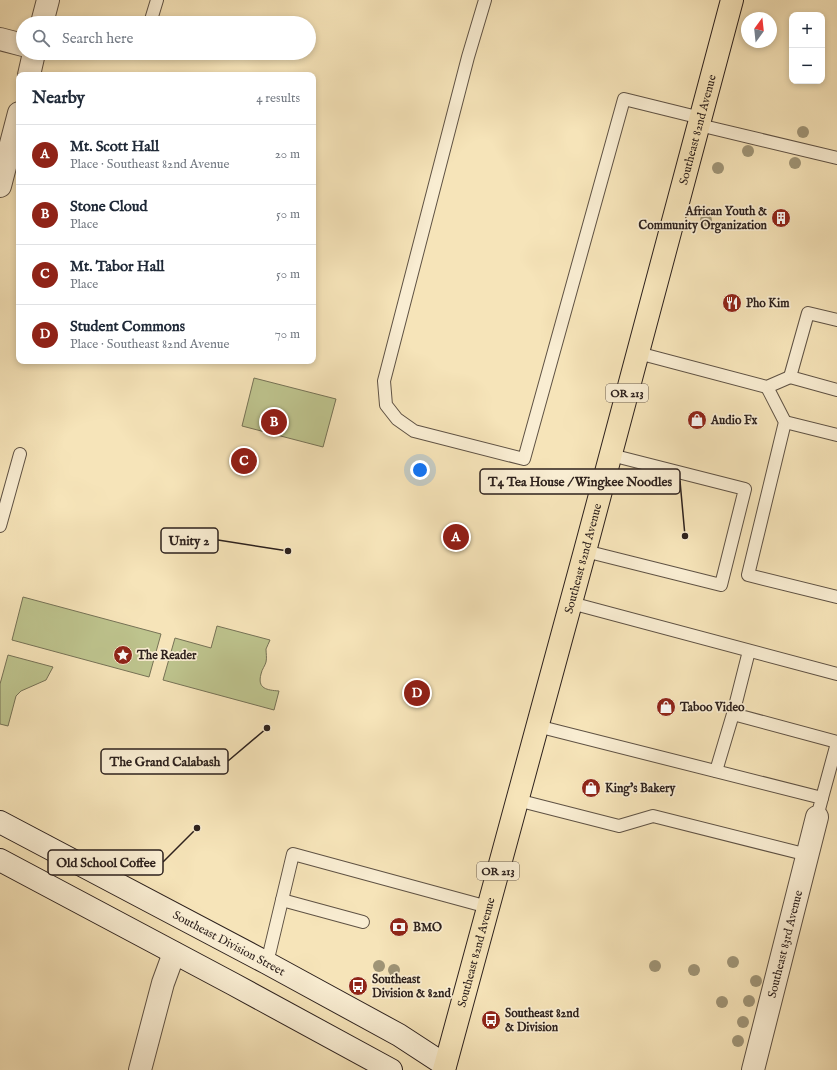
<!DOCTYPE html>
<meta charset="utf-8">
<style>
:root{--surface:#fff;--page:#f2f2f3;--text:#1f2937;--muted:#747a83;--line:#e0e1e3;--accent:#8f2418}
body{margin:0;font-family:"IM FELL English",serif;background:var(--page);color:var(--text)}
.controls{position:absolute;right:12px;top:12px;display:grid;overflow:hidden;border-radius:8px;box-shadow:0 2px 6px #0003}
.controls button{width:36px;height:36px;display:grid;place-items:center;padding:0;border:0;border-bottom:1px solid var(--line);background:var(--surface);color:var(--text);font:20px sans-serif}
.compass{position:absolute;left:741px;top:12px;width:36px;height:36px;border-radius:50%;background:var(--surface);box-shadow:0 2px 6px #0003;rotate:15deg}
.you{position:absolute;left:420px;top:470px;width:14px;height:14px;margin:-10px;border:3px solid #fff;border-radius:50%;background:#1a73e8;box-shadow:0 0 0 6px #1a73e833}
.badge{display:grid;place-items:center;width:26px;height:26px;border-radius:50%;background:var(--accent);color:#fff;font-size:13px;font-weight:700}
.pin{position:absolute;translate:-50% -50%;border:2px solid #fff;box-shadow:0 1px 4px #0006}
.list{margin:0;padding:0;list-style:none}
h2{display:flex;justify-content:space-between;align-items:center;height:52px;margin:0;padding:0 16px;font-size:17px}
h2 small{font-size:13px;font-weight:400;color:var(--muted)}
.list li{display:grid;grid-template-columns:26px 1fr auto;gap:12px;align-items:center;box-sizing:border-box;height:60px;padding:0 16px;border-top:1px solid var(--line)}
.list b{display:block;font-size:15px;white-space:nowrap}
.list p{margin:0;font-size:13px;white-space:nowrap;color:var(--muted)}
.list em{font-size:13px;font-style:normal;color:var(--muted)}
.icon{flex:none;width:22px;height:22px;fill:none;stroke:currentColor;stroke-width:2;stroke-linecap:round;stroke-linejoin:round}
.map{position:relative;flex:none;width:837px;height:1070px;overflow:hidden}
.search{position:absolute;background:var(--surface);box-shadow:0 2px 6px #0003;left:16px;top:16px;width:300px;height:44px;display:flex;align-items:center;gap:10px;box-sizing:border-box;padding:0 14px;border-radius:22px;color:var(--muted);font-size:15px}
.panel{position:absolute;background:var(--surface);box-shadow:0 2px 6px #0003;left:16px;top:72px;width:300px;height:292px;border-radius:8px}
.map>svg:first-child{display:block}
.green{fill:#bec48e;stroke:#767256}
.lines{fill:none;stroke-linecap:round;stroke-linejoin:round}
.service-casing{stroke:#5f5244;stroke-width:14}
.minor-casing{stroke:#5f5244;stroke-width:24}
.secondary-casing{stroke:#2d211d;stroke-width:24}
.primary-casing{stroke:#2d211d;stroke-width:24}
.service{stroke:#f9edd2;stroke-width:12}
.minor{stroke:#f9edd2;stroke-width:22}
.secondary{stroke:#f9edd2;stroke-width:22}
.primary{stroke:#f6e4b9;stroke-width:22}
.tree{fill:#9f9476}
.labels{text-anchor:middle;stroke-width:3.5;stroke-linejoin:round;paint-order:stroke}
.shield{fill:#f9edd2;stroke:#6a5e53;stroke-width:1}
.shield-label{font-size:11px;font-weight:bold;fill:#2d211d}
.street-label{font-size:12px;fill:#2d211d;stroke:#f9edd2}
.poi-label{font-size:12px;font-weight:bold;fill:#2d211d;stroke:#f9edd2;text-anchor:start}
.leader{fill:none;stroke:#2d211d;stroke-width:1.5}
.callout-dot{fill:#2d211d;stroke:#f9edd2;stroke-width:1.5}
.callout{fill:#f9edd2;stroke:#2d211d;stroke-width:1.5}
.callout-label{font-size:13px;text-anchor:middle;font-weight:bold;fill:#2d211d}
</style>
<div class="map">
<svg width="837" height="1070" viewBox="0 0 837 1070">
<rect width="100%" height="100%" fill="#f6e4b9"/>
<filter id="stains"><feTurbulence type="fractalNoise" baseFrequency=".005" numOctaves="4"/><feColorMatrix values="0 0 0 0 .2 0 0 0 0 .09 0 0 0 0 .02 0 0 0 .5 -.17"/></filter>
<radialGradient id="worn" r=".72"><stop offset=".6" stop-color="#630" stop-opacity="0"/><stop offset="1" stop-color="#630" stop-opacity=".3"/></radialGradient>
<g class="green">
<path d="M254 378 336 399 323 447 242 426Z"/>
<path d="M23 597 161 634 149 677 12 640Z"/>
<path d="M217 626 270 640C269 643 267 646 266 649 266 653 267 658 266 662 265 666 262 669 261 674 257 689 267 690 279 691L274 710 163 680 175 638 211 648Z"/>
<path d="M8 655 53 667 46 680 21 691 16 696 8 726 0 724V684Z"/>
</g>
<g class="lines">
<defs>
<g id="service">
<path d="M485 0 468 57 384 381 386 405 397 419 414 431 524 459 624 99 701 118"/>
<path d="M150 23 157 0"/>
<path d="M699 125 837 158"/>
<path d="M837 320 808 313 790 377 837 390"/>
<path d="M638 353 767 387 790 377"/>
<path d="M767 387 785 422 748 575 837 597"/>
<path d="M785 422 837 435"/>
<path d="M0 526 20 454"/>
<path d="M585 551 721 585 745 489 611 455"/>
<path d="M571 603 837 674"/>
<path d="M733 714 837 742"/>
<path d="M537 726 822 798 817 817"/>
<path d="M716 771 733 714 749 651"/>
<path d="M822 798 837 743"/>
<path d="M517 800 619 826 653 816 808 855"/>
<path d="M282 900 363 922"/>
<path d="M267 963 293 854 488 907"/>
</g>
<g id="minor">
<path d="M42 23 48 0"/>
<path d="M0 39 23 45"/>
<path d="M29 75 34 53"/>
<path d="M0 186 19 113"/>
<path d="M140 1070 163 983 174 953"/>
<path id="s1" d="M753 1070 817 817"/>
</g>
<g id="secondary">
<path id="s2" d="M0 822 267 963 399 1035 445 1065"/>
<path d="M0 860 233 984 391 1070"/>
</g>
<g id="primary">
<path id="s3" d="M444 1070 585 551 732 0"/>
</g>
</defs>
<use href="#service" class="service-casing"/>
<use href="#minor" class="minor-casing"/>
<use href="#secondary" class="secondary-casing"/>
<use href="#primary" class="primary-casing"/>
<use href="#service" class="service"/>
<use href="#minor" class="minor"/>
<use href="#secondary" class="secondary"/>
<use href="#primary" class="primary"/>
</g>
<g class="tree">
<circle cx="803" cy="132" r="6"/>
<circle cx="748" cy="151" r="6"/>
<circle cx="795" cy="163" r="6"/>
<circle cx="718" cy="168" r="6"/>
<circle cx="706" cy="220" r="6"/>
<circle cx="733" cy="962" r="6"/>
<circle cx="379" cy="966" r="6"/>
<circle cx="655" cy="966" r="6"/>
<circle cx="394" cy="970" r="6"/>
<circle cx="694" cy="970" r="6"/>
<circle cx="756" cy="981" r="6"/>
<circle cx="749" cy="1001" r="6"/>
<circle cx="722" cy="1002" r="6"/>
<circle cx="743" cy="1022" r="6"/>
<circle cx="738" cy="1041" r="6"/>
</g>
<defs>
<symbol id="building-disc" viewBox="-11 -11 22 22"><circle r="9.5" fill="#8f2418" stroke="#f9edd2"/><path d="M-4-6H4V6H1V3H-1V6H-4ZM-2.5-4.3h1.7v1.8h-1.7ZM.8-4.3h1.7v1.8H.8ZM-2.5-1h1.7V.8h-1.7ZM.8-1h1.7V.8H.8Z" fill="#fff"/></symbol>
<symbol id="restaurant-disc" viewBox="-11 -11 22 22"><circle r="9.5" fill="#8f2418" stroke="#f9edd2"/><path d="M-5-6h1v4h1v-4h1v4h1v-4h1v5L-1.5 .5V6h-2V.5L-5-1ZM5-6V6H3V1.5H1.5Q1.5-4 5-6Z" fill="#fff"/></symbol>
<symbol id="shop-disc" viewBox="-11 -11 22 22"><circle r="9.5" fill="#8f2418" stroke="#f9edd2"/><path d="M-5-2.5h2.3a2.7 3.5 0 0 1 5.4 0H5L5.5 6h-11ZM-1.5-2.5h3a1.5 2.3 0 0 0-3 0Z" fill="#fff"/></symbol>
<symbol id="sight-disc" viewBox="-11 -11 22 22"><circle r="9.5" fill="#8f2418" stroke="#f9edd2"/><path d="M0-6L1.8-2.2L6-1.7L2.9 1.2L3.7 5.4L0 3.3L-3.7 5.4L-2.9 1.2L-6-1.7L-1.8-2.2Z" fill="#fff"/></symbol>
<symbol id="bank-disc" viewBox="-11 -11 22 22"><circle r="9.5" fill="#8f2418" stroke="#f9edd2"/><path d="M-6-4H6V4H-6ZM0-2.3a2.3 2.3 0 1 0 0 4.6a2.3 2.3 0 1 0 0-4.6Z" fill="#fff"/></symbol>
<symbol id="bus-disc" viewBox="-11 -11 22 22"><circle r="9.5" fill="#8f2418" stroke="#f9edd2"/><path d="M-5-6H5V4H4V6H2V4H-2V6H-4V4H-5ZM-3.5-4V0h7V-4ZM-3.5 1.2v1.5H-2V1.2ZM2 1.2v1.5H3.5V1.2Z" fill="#fff"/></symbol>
</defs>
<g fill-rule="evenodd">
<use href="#building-disc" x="770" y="207" width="22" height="22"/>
<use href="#restaurant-disc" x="721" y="292" width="22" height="22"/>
<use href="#shop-disc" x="686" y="409" width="22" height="22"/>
<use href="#sight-disc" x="112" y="644" width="22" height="22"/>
<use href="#shop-disc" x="655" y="696" width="22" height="22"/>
<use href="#shop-disc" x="580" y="777" width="22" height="22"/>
<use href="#bank-disc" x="388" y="916" width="22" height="22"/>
<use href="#bus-disc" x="347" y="975" width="22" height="22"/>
<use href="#bus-disc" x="480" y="1009" width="22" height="22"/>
</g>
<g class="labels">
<g class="shield">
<rect x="606" y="384" width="42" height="18" rx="3"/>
<rect x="477" y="862" width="42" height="18" rx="3"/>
</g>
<g class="shield-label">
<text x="627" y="397">OR 213</text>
<text x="498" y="875">OR 213</text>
</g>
<g class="street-label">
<text dy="4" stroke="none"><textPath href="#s3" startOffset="974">Southeast 82nd Avenue</textPath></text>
<text dy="4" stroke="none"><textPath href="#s3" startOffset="530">Southeast 82nd Avenue</textPath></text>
<text dy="4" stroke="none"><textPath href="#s2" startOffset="259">Southeast Division Street</textPath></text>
<text dy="4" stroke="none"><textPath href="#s1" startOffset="130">Southeast 83rd Avenue</textPath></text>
<text dy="4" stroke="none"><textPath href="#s3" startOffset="122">Southeast 82nd Avenue</textPath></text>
</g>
<g class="poi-label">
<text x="767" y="215" text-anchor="end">African Youth &amp;<tspan x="767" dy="14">Community Organization</tspan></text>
<text x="746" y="307">Pho Kim</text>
<text x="711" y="424">Audio Fx</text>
<text x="137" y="659">The Reader</text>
<text x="680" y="711">Taboo Video</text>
<text x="605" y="792">King's Bakery</text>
<text x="413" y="931">BMO</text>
<text x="372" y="983">Southeast<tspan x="372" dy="14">Division &amp; 82nd</tspan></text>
<text x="505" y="1017">Southeast 82nd<tspan x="505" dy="14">&amp; Division</tspan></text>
</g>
</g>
<path class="leader" d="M685 536L680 481M288 551L218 540M267 728L228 761M197 828L163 862"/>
<g class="callout-dot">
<circle cx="685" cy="536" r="4"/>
<circle cx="288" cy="551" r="4"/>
<circle cx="267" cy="728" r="4"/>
<circle cx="197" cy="828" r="4"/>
</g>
<g class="callout">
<rect x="480" y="469" width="200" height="25" rx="4"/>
<rect x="161" y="528" width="57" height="25" rx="4"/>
<rect x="101" y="749" width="127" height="25" rx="4"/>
<rect x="48" y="850" width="115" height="25" rx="4"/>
</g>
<g class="callout-label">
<text x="580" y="486">T4 Tea House / Wingkee Noodles</text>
<text x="189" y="545">Unity 2</text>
<text x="165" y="766">The Grand Calabash</text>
<text x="106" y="867">Old School Coffee</text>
</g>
<rect width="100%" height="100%" filter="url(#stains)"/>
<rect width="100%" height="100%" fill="url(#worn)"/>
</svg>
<div class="controls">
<button>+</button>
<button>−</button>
</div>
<svg class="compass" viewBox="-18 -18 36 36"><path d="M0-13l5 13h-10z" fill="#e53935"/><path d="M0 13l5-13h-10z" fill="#747a83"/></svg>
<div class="you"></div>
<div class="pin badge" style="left:456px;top:537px">A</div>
<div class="pin badge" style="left:274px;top:422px">B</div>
<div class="pin badge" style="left:244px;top:461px">C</div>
<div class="pin badge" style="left:417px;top:693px">D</div>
<div class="search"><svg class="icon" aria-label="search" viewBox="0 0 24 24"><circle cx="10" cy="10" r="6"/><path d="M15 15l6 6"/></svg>Search here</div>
<section class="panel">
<h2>Nearby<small>4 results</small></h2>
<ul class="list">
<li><span class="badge">A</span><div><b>Mt. Scott Hall</b><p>Place · Southeast 82nd Avenue</p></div><em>20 m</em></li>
<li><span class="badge">B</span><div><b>Stone Cloud</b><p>Place</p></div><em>50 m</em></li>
<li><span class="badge">C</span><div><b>Mt. Tabor Hall</b><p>Place</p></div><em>50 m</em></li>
<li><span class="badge">D</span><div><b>Student Commons</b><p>Place · Southeast 82nd Avenue</p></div><em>70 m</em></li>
</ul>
</section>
</div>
